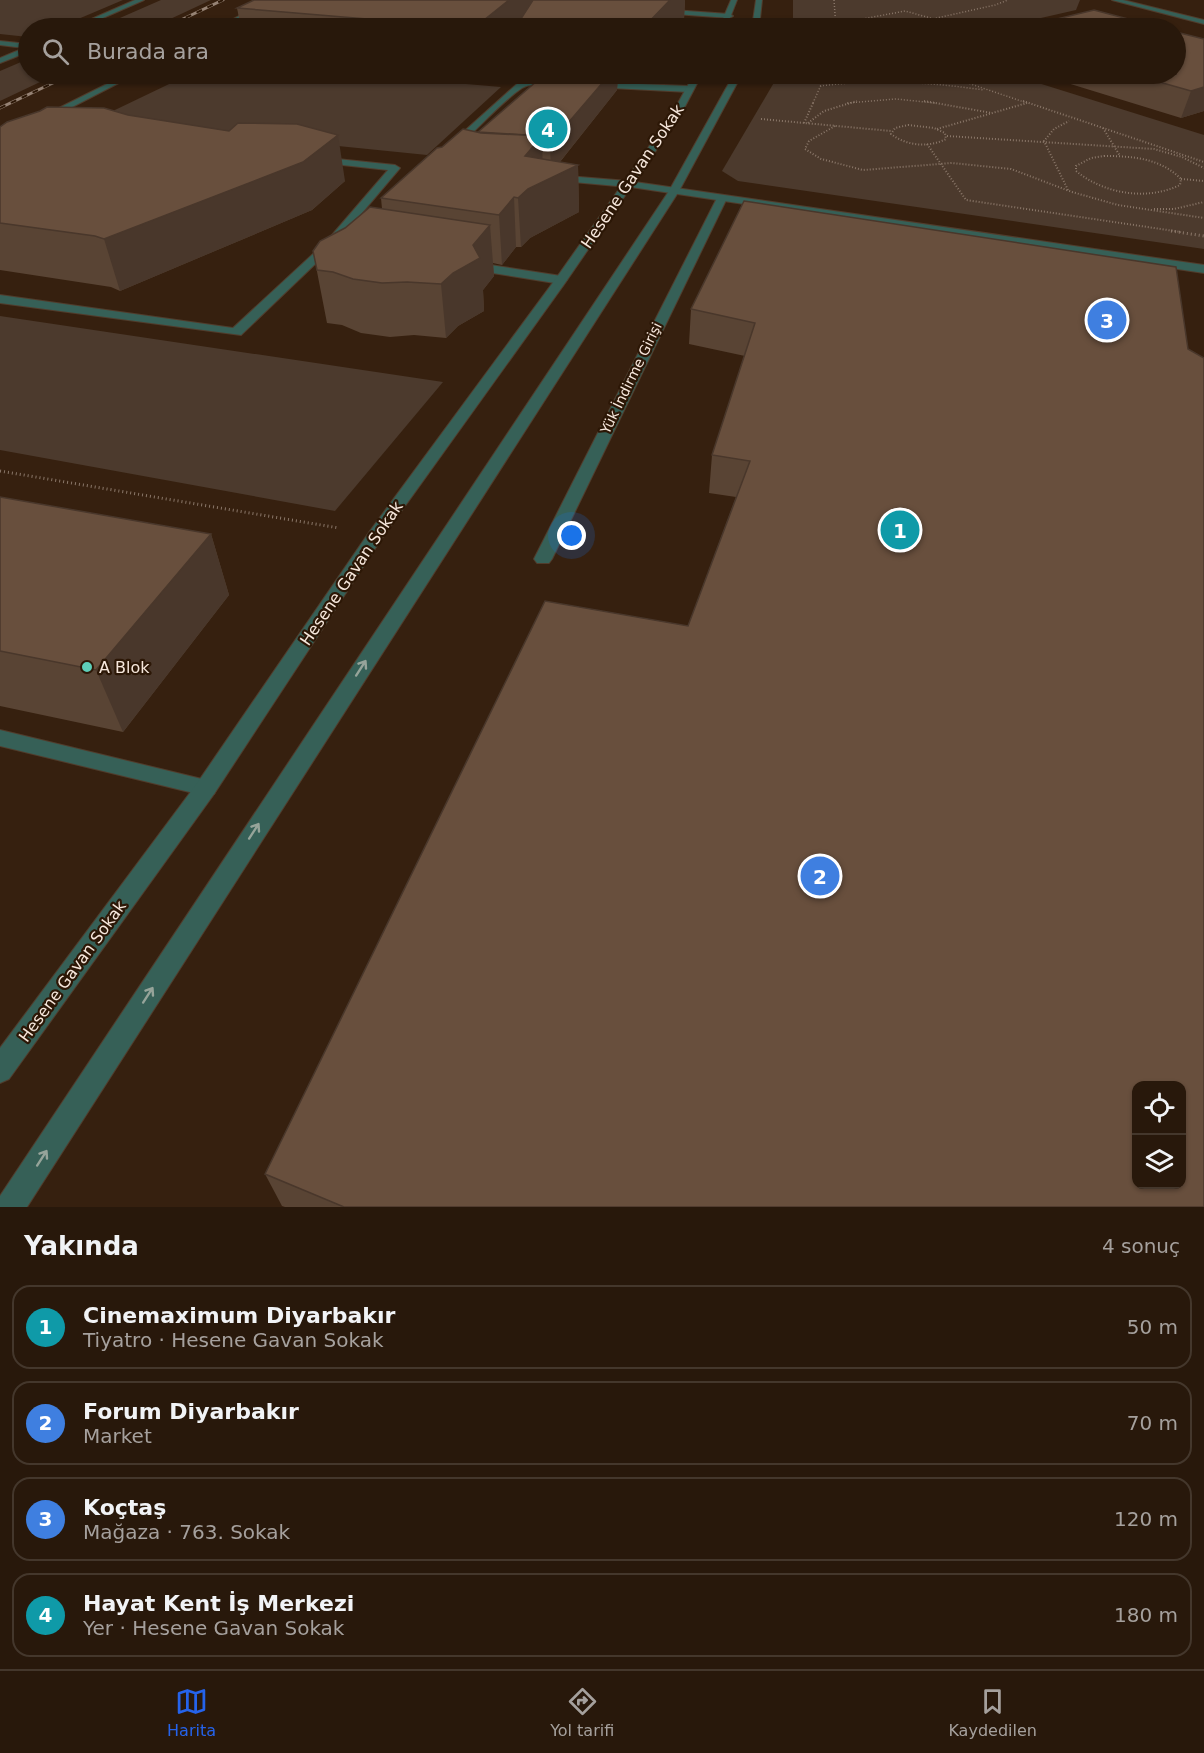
<!DOCTYPE html>
<html lang="tr">
<meta charset="utf-8">
<style>
:root{--surface:#28180b;--page:#342519;--text:#f1f3f6;--muted:#a5a09d;--line:#44372c;--accent:#2563eb}
body{margin:0;font-family:"DejaVu Sans",sans-serif;background:var(--page);color:var(--text)}
.controls{position:absolute;right:18px;bottom:18px;display:grid;overflow:hidden;border-radius:12px;box-shadow:0 2px 4px #0004}
.controls button{width:54px;height:54px;display:grid;place-items:center;padding:0;border:0;border-bottom:2px solid var(--line);background:var(--surface);color:var(--text);font:30px sans-serif}
.you{position:absolute;left:572px;top:536px;width:21px;height:21px;margin:-15px;border:4px solid #fff;border-radius:50%;background:#1a73e8;box-shadow:0 0 0 9px #1a73e833}
.badge{display:grid;place-items:center;width:39px;height:39px;border-radius:50%;background:var(--accent);color:#fff;font-size:20px;font-weight:700}
.pin{position:absolute;translate:-50% -50%;border:3px solid #fff;box-shadow:0 2px 6px #0006}
.list{margin:0;padding:0;list-style:none}
h2{display:flex;justify-content:space-between;align-items:center;height:78px;margin:0;padding:0 24px;font-size:26px}
h2 small{font-size:20px;font-weight:400;color:var(--muted)}
.list li{display:grid;grid-template-columns:39px 1fr auto;gap:18px;align-items:center;box-sizing:border-box;height:84px;margin:0 12px 12px;padding:0 12px;border:2px solid var(--line);border-radius:18px}
.list b{display:block;font-size:22px;white-space:nowrap}
.list p{margin:0;font-size:20px;white-space:nowrap;color:var(--muted)}
.list em{font-size:20px;font-style:normal;color:var(--muted)}
.icon{flex:none;width:33px;height:33px;fill:none;stroke:currentColor;stroke-width:2;stroke-linecap:round;stroke-linejoin:round}
.map{position:relative;flex:none;width:1204px;height:1207px;overflow:hidden}
.search{position:absolute;background:var(--surface);box-shadow:0 2px 4px #0004;left:18px;right:18px;top:18px;height:66px;display:flex;align-items:center;gap:15px;box-sizing:border-box;padding:0 21px;border-radius:33px;color:var(--muted);font-size:22px}
.sheet{height:462px;background:var(--surface)}
nav{display:flex;justify-content:space-around;align-items:center;box-sizing:border-box;height:84px;border-top:2px solid var(--line);background:var(--surface);font-size:16px;color:var(--muted)}
nav a{display:grid;justify-items:center;gap:3px}
nav .on{color:var(--accent)}
.map>svg:first-child{display:block}
.green{fill:#4c3a2d}
.lines{fill:none;stroke-linecap:round;stroke-linejoin:round}
.service-casing{stroke:#513c2c;stroke-width:2}
.minor-casing{stroke:#513c2c;stroke-width:2}
.tertiary-casing{stroke:#513c2c;stroke-width:2}
.path-far2{stroke:#8a7769;stroke-width:1.5;stroke-dasharray:1 2;stroke-linecap:butt}
.path-far1{stroke:#8a7769;stroke-width:2;stroke-dasharray:1 2;stroke-linecap:butt}
.path{stroke:#8a7769;stroke-width:3;stroke-dasharray:1 3;stroke-linecap:butt}
.service{fill:#366057;fill-rule:evenodd}
.minor{fill:#366057;fill-rule:evenodd}
.tertiary{fill:#366057;fill-rule:evenodd}
.rail-casing{stroke:#968375;stroke-width:3}
.rail{stroke:#2c1706;stroke-width:2;stroke-dasharray:6;stroke-linecap:butt}
.wall{fill:#594434}
.shaded-wall{fill:#49372b}
.building{fill:#684f3d;stroke:#49372b;stroke-width:1.5;fill-rule:evenodd}
.oneway{stroke:#96a49a}
.poi-dot{fill:#5eceb8;stroke:#2c1706;stroke-width:2}
.labels{text-anchor:middle;stroke-width:4.5;stroke-linejoin:round;paint-order:stroke}
.far-street-label{font-size:14px;fill:#f6e7dc;stroke:#2c1706}
.street-label{font-size:16px;fill:#f6e7dc;stroke:#2c1706}
.poi-label{font-size:16px;fill:#f6e7dc;stroke:#2c1706;text-anchor:start}
</style>
<div class="map">
<svg width="1204" height="1207" viewBox="0 0 1204 1207">
<rect width="100%" height="100%" fill="#36200f"/>
<g class="green">
<path d="M0 0H123L57 28H28V37L0 34Z"/>
<path d="M161 0H211L151 28H97Z"/>
<path d="M793 0H1080L1076 10 1019 23V27L1022 28H793Z"/>
<path d="M28 59V74H57L0 101V71Z"/>
<path d="M190 74H350L501 87 427 155 92 121Z"/>
<path d="M779 74H1010L1204 135V249L738 181 722 171Z"/>
<path d="M0 316 443 382 335 511 0 450Z"/>
</g>
<g class="lines">
<defs>
<g id="service">
<path d="M659 9 729 14 733 16 729 18 662 13Z"/>
<path d="M437 74H468L486 77 482 80 441 76Z"/>
<path d="M540 78 559 79 563 82C552 89 535 80 522 88 500 103 476 131 455 149H449V145L518 83Z"/>
<path d="M589 82 689 86 693 89 689 92 592 87 588 84Z"/>
<path d="M318 157 395 165 400 168 334 246 241 335 0 303V295L233 328 326 242 388 170 315 162V158Z"/>
<path d="M555 175 628 181 633 184 628 187 551 180 550 178Z"/>
<path d="M722 195 727 198 552 559 549 563H537L534 559 717 198Z"/>
<path d="M471 262 561 276 567 280 561 284 467 269 465 266Z"/>
<path d="M0 730 206 780 214 782 217 788 214 794 206 796 0 746Z"/>
</g>
<g id="minor">
<path d="M135 0H144L80 28H71Z"/>
<path d="M270 0H278L225 28H216Z"/>
<path d="M0 41 28 44V52L0 63V58L24 48 0 45Z"/>
<path d="M127 74H136L49 119 41 117Z"/>
<path d="M628 181 1204 265V273L624 186 623 184Z"/>
</g>
<g id="tertiary">
<path d="M731 0H737L726 28H719Z"/>
<path d="M756 0H762L759 28H752Z"/>
<path d="M1112 0H1123L1204 20V24Z"/>
<path d="M694 74H702L681 114 565 283 382 538 214 794 9 1079 0 1083V1048L198 782 370 531 557 277 672 114Z"/>
<path d="M734 74H742L679 191 27 1207H0V1196L669 191Z"/>
</g>
</defs>
<use href="#service" class="service-casing"/>
<use href="#minor" class="minor-casing"/>
<use href="#tertiary" class="tertiary-casing"/>
<g class="path-far2">
<path d="M834 0 836 28"/>
<path d="M836 24 905 11 934 19"/>
<path d="M892 28 995 5 1008 0"/>
<path d="M941 74 1027 103"/>
<path d="M820 86C875 79 929 82 984 90"/>
<path d="M813 103 826 74"/>
<path d="M847 103 896 99 935 103"/>
</g>
<g class="path-far1">
<path d="M924 101 992 113"/>
<path d="M1023 101 1204 162"/>
<path d="M761 119 891 131"/>
<path d="M804 123 814 101"/>
<path d="M808 123 824 111 857 101"/>
<path d="M908 125 934 128 945 133 946 139C928 148 907 146 891 134L895 128Z"/>
<path d="M835 126 809 141 805 149 821 159 863 170 952 163 1011 169 1072 192 1118 205 1204 218"/>
<path d="M1103 128 1120 156"/>
<path d="M937 129 1027 103"/>
<path d="M947 136 1154 149 1182 157 1204 168"/>
<path d="M927 144 966 200 1181 232"/>
<path d="M1104 156C1132 156 1160 158 1181 179L1180 185C1147 201 1104 194 1076 171V166L1091 158Z"/>
<path d="M1181 179 1204 181"/>
<path d="M1068 190 1044 141 1054 129 1069 121"/>
<path d="M1154 209H1174L1204 202"/>
</g>
<g class="path">
<path d="M1171 231 1204 236"/>
<path d="M0 471 339 528"/>
</g>
<use href="#service" class="service"/>
<use href="#minor" class="minor"/>
<use href="#tertiary" class="tertiary"/>
<defs>
<g id="rail">
<path d="M164 28 223 0"/>
<path d="M0 108 72 74"/>
</g>
</defs>
<use href="#rail" class="rail-casing"/>
<use href="#rail" class="rail"/>
</g>
<g class="wall">
<path d="M254 0H685L684 19 676 28H241L237 8Z"/>
<path d="M1204 39V111L1181 118 1038 74H1176Z"/>
<path d="M545 74H637L634 77 629 76 626 80H618L617 90 560 162 578 165 579 212 530 238 521 247H516L502 265 493 263 494 276 483 290 484 311 458 326 446 338 414 335 390 337 361 333 342 325 327 323 313 251 382 209 381 198 442 147 478 132Z"/>
<path d="M128 115 345 181 312 210 120 291 111 287 0 270V127Z"/>
<path d="M744 201 1204 1207H285L282 1206 265 1174 688 626 736 497 709 493 712 455 745 356 689 344 691 309Z"/>
<path d="M0 497 211 534 229 595 123 732 0 706Z"/>
</g>
<g class="shaded-wall">
<path d="M509 0H548L520 28H474Z"/>
<path d="M670 0H685L684 19 676 28H643Z"/>
<path d="M610 74H618L617 90 551 173 550 144Z"/>
<path d="M626 74H629V76L626 80Z"/>
<path d="M1204 87V111L1181 118 1191 91Z"/>
<path d="M338 135 345 181 312 210 120 291 104 239Z"/>
<path d="M542 136 543 181 578 165 579 212 530 238 521 247 518 198 525 156Z"/>
<path d="M514 197 516 247 502 265 499 215Z"/>
<path d="M490 225 494 276 483 290 484 311 458 326 446 338 441 284Z"/>
<path d="M211 534 229 595 123 732 96 670Z"/>
</g>
<g class="building">
<path d="M254 0H509L474 28 237 8Z"/>
<path d="M533 0H670L643 28H515Z"/>
<path d="M1094 10 1162 28H1020Z"/>
<path d="M1176 32 1204 39V87L1191 91 1131 74H1176Z"/>
<path d="M545 74H610L550 144 542 143V136L478 132Z"/>
<path d="M47 107 104 108 128 115 229 131 238 123 297 124 338 135 303 162 104 239 95 236 0 223V127L7 122 40 111Z"/>
<path d="M463 129 481 133 542 136 525 156 578 165 528 189 518 198 514 197 499 215 381 198 437 148 442 147Z"/>
<path d="M744 201 1176 267 1188 349 1204 358V1207H344L265 1174 545 601 688 626 750 461 712 455 755 323 691 309ZM1137 1086H1182V1185H1137Z"/>
<path d="M370 207 490 225 473 245 480 258 453 273 441 284 407 282 382 283 353 279 333 272 317 270 313 251 320 241 345 228Z"/>
<path d="M0 497 211 534 96 670 0 651Z"/>
</g>
<defs><path id="oneway-shaft" d="M-6 0H5M1.5-3L5.5 0L1.5 3" fill="none" stroke-width="1.6" stroke-linecap="round" stroke-linejoin="round" transform="scale(1.5)"/></defs>
<g class="oneway">
<use href="#oneway-shaft" transform="translate(361 668) rotate(-57)"/>
<use href="#oneway-shaft" transform="translate(254 831) rotate(-57)"/>
<use href="#oneway-shaft" transform="translate(148 995) rotate(-57)"/>
<use href="#oneway-shaft" transform="translate(42 1158) rotate(-57)"/>
</g>
<circle class="poi-dot" cx="87" cy="667" r="6"/>
<g class="labels">
<g class="far-street-label">
<text transform="translate(631 378) rotate(-64)" y="5">Yük İndirme Girişi</text>
</g>
<g class="street-label">
<text transform="translate(632 176) rotate(-56)" y="6">Hesene Gavan Sokak</text>
<text transform="translate(351 573) rotate(-56)" y="6">Hesene Gavan Sokak</text>
<text transform="translate(72 971) rotate(-54)" y="6">Hesene Gavan Sokak</text>
</g>
<g class="poi-label">
<text x="99" y="673">A Blok</text>
</g>
</g>
</svg>
<div class="controls">
<button><svg class="icon" aria-label="locate" viewBox="0 0 24 24"><circle cx="12" cy="12" r="6"/><path d="M12 2v4M12 18v4M2 12h4M18 12h4"/></svg></button>
<button><svg class="icon" aria-label="layers" viewBox="0 0 24 24"><path d="M12 4l9 5-9 5-9-5zM3 14l9 5 9-5"/></svg></button>
</div>
<div class="you"></div>
<div class="pin badge" style="left:900px;top:530px;background:#0f9aa8">1</div>
<div class="pin badge" style="left:820px;top:876px;background:#3f7fe0">2</div>
<div class="pin badge" style="left:1107px;top:320px;background:#3f7fe0">3</div>
<div class="pin badge" style="left:548px;top:129px;background:#0f9aa8">4</div>
<div class="search"><svg class="icon" aria-label="search" viewBox="0 0 24 24"><circle cx="10" cy="10" r="6"/><path d="M15 15l6 6"/></svg>Burada ara</div>
</div>
<section class="sheet">
<h2>Yakında<small>4 sonuç</small></h2>
<ul class="list">
<li><span class="badge" style="background:#0f9aa8">1</span><div><b>Cinemaximum Diyarbakır</b><p>Tiyatro · Hesene Gavan Sokak</p></div><em>50 m</em></li>
<li><span class="badge" style="background:#3f7fe0">2</span><div><b>Forum Diyarbakır</b><p>Market</p></div><em>70 m</em></li>
<li><span class="badge" style="background:#3f7fe0">3</span><div><b>Koçtaş</b><p>Mağaza · 763. Sokak</p></div><em>120 m</em></li>
<li><span class="badge" style="background:#0f9aa8">4</span><div><b>Hayat Kent İş Merkezi</b><p>Yer · Hesene Gavan Sokak</p></div><em>180 m</em></li>
</ul>
</section>
<nav>
<a class="on"><svg class="icon" aria-label="map" viewBox="0 0 24 24"><path d="M3 6l6-2 6 2 6-2v14l-6 2-6-2-6 2zM9 4v14M15 6v14"/></svg>Harita</a>
<a><svg class="icon" aria-label="directions" viewBox="0 0 24 24"><path d="M12 3l9 9-9 9-9-9zM9 14v-3h6M13 9l2 2-2 2"/></svg>Yol tarifi</a>
<a><svg class="icon" aria-label="saved" viewBox="0 0 24 24"><path d="M7 4h10v16l-5-4-5 4z"/></svg>Kaydedilen</a>
</nav>
